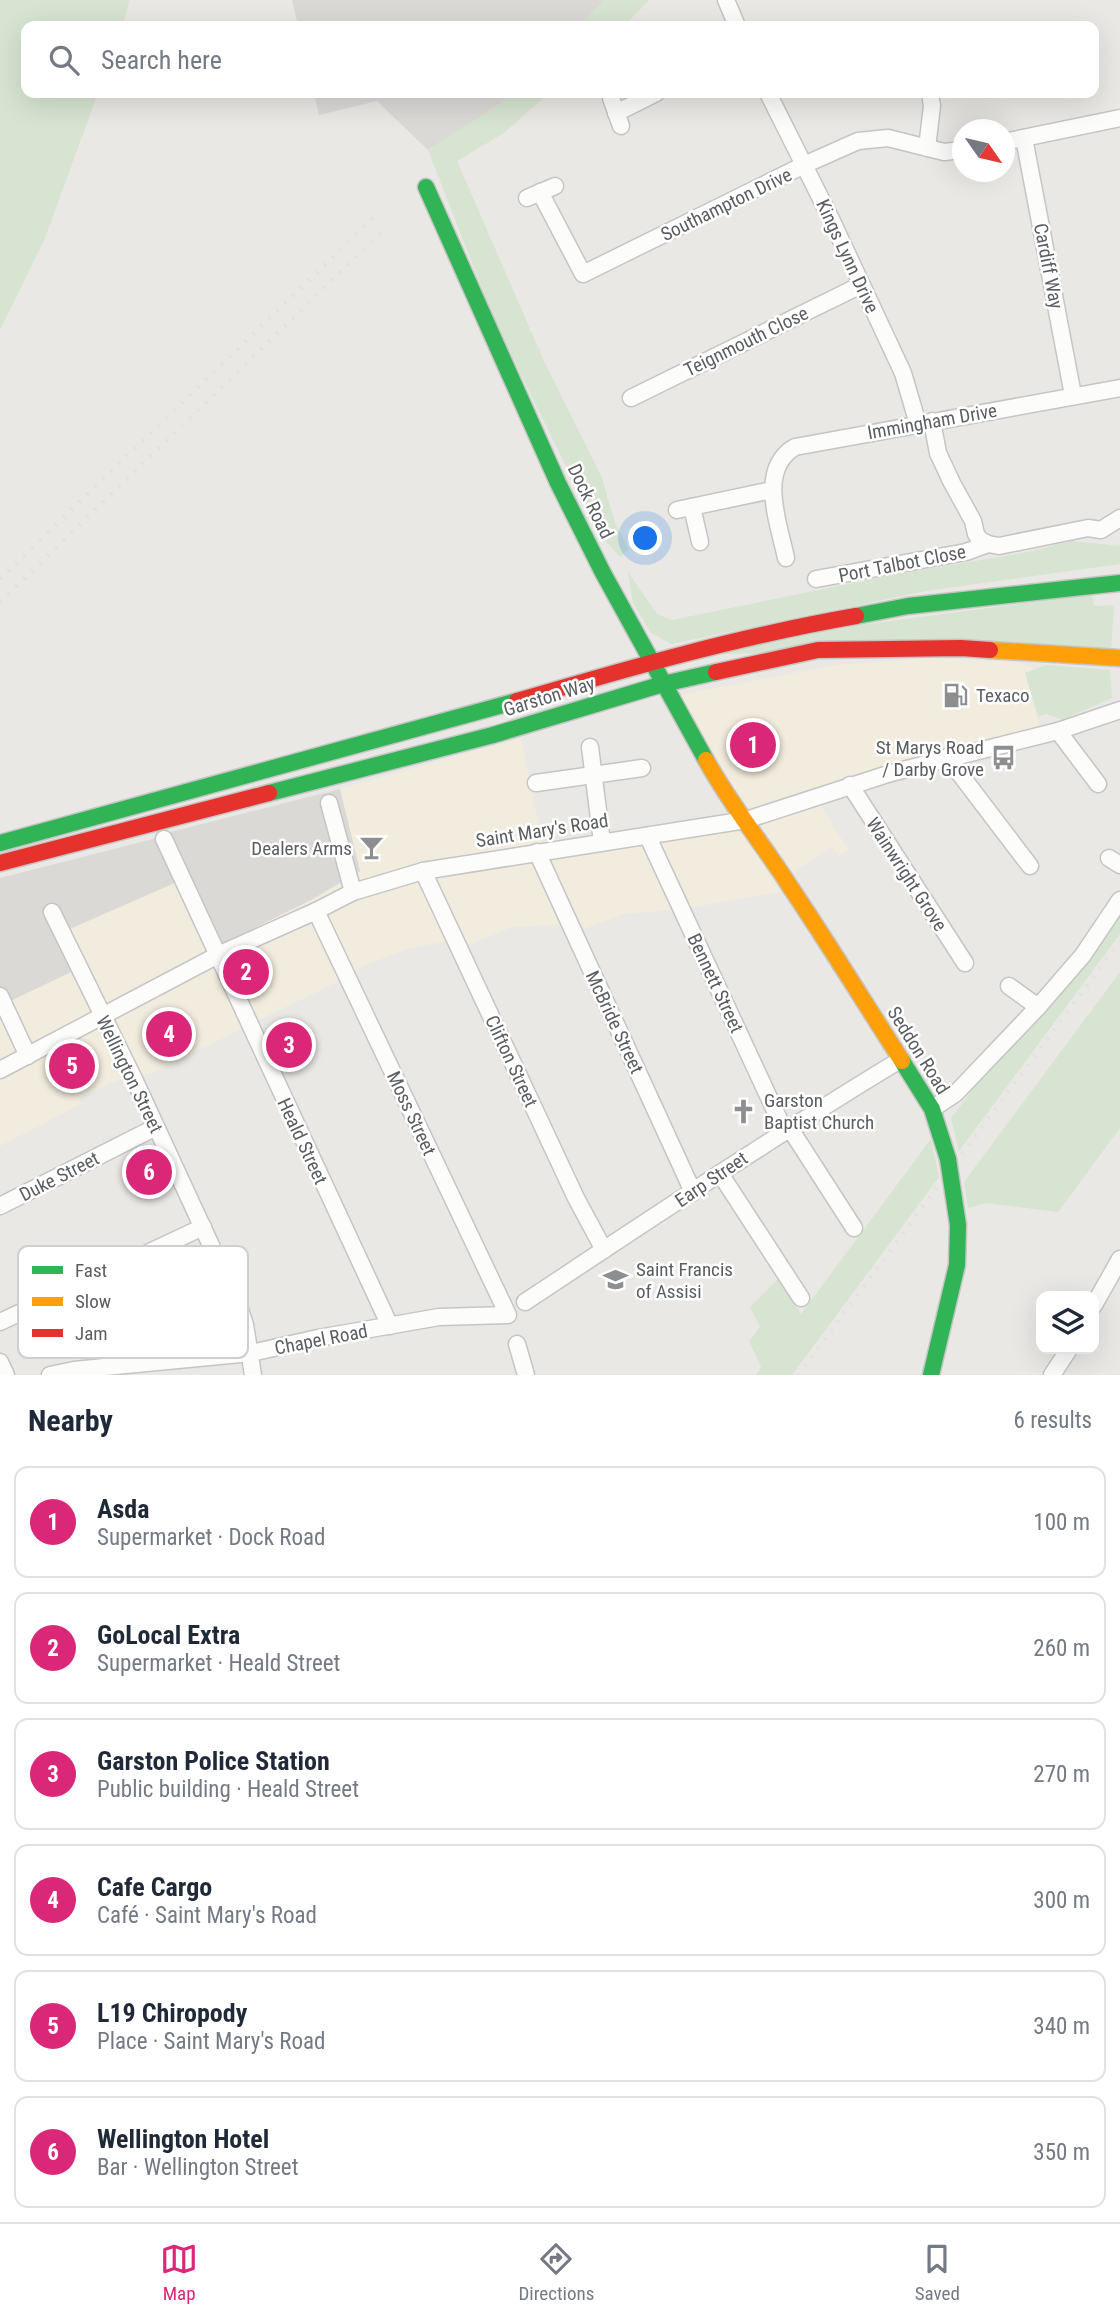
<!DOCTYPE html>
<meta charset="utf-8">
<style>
:root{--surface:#fff;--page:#f6f6f7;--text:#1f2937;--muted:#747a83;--line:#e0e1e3;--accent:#db2777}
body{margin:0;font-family:"Roboto Condensed",sans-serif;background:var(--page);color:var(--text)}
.controls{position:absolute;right:21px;bottom:21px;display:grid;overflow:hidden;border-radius:14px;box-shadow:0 7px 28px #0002}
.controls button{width:63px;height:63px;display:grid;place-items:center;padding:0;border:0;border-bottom:2px solid var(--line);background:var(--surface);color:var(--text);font:35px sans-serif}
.compass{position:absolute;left:952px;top:119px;width:63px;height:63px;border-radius:50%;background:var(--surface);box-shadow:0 7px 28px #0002;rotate:124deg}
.you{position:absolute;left:646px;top:539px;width:24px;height:24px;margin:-18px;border:5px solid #fff;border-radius:50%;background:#1a73e8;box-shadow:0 0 0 10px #1a73e833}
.badge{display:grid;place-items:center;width:46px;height:46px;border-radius:50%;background:var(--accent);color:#fff;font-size:23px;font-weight:700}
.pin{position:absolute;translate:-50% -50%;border:4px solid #fff;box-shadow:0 2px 7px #0006}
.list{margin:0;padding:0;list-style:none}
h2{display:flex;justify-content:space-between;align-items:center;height:91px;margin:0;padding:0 28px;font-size:30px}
h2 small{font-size:23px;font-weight:400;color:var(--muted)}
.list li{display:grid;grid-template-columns:46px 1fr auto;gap:21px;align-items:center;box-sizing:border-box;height:112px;margin:0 14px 14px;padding:0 14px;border:2px solid var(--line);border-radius:14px}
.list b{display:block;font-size:26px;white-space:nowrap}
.list p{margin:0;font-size:23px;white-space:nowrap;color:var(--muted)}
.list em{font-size:23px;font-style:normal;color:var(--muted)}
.icon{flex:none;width:38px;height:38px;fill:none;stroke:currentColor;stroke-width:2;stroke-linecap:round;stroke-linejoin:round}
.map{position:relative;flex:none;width:1120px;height:1375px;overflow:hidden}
.search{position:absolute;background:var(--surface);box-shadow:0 7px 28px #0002;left:21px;right:21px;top:21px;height:77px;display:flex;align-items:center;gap:18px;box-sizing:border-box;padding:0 24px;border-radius:14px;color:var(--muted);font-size:26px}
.sheet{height:847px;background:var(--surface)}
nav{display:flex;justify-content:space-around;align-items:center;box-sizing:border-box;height:98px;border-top:2px solid var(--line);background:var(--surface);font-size:19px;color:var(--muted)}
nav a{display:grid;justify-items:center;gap:4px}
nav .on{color:var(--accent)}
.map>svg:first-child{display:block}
.commercial{fill:#f2ecde}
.industrial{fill:#dbd9d6}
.green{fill:#d6e4d1}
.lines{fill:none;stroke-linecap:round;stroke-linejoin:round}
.street-casing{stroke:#c6c5c5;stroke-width:19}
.fast-casing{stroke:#c5c5c5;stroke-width:19}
.slow-casing{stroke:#c5c5c5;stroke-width:19}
.jam-casing{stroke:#c5c5c5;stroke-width:19}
.street{stroke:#fcfcfb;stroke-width:16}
.fast{stroke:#30b455;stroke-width:16}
.slow{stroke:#ff9f0a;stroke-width:16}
.jam{stroke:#e5322d;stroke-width:16}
.rail{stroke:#e1e1e1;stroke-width:4.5;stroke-dasharray:2 9;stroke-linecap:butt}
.fast-bridge-casing{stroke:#c5c5c5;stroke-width:19;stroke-linecap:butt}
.fast-bridge{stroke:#30b455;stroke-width:16}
.labels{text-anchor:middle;stroke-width:5;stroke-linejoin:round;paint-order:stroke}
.street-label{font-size:19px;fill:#5b5e61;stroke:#fff}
.poi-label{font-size:19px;fill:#5b5e61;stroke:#fff;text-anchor:start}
.key{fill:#fff;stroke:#cecfd0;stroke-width:2}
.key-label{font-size:19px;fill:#5b5e61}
</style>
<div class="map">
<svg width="1120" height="1375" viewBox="0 0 1120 1375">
<rect width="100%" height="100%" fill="#eae8e4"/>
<path class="commercial" d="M929 658 1015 662 1036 669 1026 674 1041 735 818 796 824 812 849 850 839 856 832 847 800 868 786 879 793 890 682 909 623 914 574 933 570 924 512 927 460 949 455 939 404 950 346 973 347 977 135 1081 131 1074 79 1098 81 1104 0 1146V1006L73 971 55 936 190 875 222 944 313 899 360 871 339 789 521 738 544 850 745 820 670 697 835 665Z"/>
<g class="industrial">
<path d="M292 0H605L578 26H298Z"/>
<path d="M314 93H510L497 106 428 150 377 101 319 115Z"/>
<path d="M340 789 360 871 313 899 222 944 171 832Z"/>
<path d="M157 838 177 882 56 935 73 971 0 1006V878Z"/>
</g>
<g class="green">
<path d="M0 0H130L122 26H26V93H98L45 238 0 330Z"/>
<path d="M605 0H649L624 26H578Z"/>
<path d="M510 93H549L504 133 457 161 544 361 602 478 615 523 629 549 620 557 600 535 524 381 487 301 428 150 497 106Z"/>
<path d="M1072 541 1120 546V564L926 591 671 644 651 633 633 603 628 572 657 614 672 620 892 575 1023 553Z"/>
<path d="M1092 594 1094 606 1114 605 1111 650 713 654 815 631Z"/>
<path d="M1046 665 1110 670 1112 698 1062 720 1047 714 1038 716 1025 673Z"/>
<path d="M1120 914V934L959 1151 951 1118 990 1067 1089 960Z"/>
<path d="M1120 972V1128L1058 1212 986 1203 968 1208 964 1182Z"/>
<path d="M931 1139 939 1177 792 1375H756L761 1367 749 1341 760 1327 750 1307 778 1279 801 1314Z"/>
</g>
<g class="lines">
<defs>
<g id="street">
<path d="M726 0 737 26"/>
<path d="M768 93 830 217 903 373 918 424"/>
<path d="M611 98 621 126"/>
<path d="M616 113 656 93"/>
<path d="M1024 138 1073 395"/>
<path d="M1004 142 1120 118"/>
<path d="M927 148 932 106 930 93"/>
<path d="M540 192 583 274 804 165 858 141 888 138 944 152 962 150"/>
<path d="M527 198 555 186"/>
<path d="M631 398 861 285"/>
<path d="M932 421 938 453 952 483 973 521 976 534 980 540 988 544 999 546 1088 528 1101 530 1120 518"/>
<path d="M692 507 700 542"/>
<path d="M677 510 772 490"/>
<path d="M786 558C779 524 757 469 795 447L1120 388"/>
<path d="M816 579 966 552 988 544"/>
<path d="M1058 731 1098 784"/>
<path d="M590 747 602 842"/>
<path d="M947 757 1030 866"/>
<path d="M536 783 642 768"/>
<path d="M850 785 965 963"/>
<path d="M329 803 353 892"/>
<path d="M648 837 784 1130"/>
<path d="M164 839 390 1326"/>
<path d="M537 852 693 1192"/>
<path d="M1109 858 1120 865"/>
<path d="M423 871 576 1198 604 1250"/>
<path d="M52 912 135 1081 239 1306 245 1325 253 1375"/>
<path d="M1009 986 1038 1007"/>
<path d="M0 996 28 1056"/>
<path d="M0 1070 218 955 316 911 353 892 423 871 746 820 891 773 1058 731 1120 710"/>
<path d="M932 1109 956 1093 1038 1007 1083 955 1120 900"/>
<path d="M789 1127 854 1228"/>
<path d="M721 1175 801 1298"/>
<path d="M0 1206 156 1127"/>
<path d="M525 1302C649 1220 773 1137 900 1060"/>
<path d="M1094 1305 1120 1259"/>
<path d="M0 1322 203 1227"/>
<path d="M517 1344 526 1375"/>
<path d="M0 1362 6 1375"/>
<path d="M50 1375 74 1370 251 1353 318 1338 439 1317 508 1315 316 911"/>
<path d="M1052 1375 1069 1349"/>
</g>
<g id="fast">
<path d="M426 187 558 483 603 573 706 760"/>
<path d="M856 616 908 606 1120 583"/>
<path d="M269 793 493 735 663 684 716 672"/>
<path d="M0 843 517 701"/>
<path d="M902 1061 932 1109 948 1159"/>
<path d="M931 1375 957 1265 958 1225"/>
</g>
<g id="slow">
<path d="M990 650 1120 658"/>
<path d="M706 760C730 804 762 843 789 885 828 943 864 1002 902 1061"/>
</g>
<g id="jam">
<path d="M716 672 818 650 961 648 990 650"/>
<path d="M517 701C629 668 741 636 856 616"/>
<path d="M0 863 269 793"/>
</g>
</defs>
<use href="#street" class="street-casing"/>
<use href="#fast" class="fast-casing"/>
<use href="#slow" class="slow-casing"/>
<use href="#jam" class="jam-casing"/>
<use href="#street" class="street"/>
<use href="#fast" class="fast"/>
<use href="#slow" class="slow"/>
<use href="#jam" class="jam"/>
<g class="rail">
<path d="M0 579 374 217"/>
<path d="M0 602 385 229"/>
<path d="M798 1375 1120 941"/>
</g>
<defs>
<path id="fast-bridge" d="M948 1159 958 1225"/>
</defs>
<use href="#fast-bridge" class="fast-bridge-casing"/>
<use href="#fast-bridge" class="fast-bridge"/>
</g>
<defs>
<symbol id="fuel-bare" viewBox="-9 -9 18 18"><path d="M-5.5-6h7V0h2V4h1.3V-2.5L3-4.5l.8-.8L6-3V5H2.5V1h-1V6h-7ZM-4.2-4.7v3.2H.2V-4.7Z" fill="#8d8e8f" stroke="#fff" stroke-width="2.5" paint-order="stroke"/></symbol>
<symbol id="bus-bare" viewBox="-9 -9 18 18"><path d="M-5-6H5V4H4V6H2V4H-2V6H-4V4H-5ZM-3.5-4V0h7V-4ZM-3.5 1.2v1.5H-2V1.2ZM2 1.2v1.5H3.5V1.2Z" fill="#8d8e8f" stroke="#fff" stroke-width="2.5" paint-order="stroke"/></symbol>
<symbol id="bar-bare" viewBox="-9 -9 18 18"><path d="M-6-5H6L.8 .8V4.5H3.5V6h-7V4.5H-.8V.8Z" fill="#8d8e8f" stroke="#fff" stroke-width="2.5" paint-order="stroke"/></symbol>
<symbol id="church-bare" viewBox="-9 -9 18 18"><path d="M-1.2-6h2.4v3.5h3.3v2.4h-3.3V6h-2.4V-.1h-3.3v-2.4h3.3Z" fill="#8d8e8f" stroke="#fff" stroke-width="2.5" paint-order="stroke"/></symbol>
<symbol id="school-bare" viewBox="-9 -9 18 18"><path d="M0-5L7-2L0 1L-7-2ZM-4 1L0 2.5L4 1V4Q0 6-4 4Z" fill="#8d8e8f" stroke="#fff" stroke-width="2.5" paint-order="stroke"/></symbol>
</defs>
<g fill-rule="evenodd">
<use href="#fuel-bare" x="938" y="678" width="35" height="35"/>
<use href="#bus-bare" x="986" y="740" width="35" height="35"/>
<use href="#bar-bare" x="354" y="830" width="35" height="35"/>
<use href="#church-bare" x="726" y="1094" width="35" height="35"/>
<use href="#school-bare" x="598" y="1262" width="35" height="35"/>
</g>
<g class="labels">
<g class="street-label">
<text transform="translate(726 204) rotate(-26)" y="7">Southampton Drive</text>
<text transform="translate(848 256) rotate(65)" y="7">Kings Lynn Drive</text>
<text transform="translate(1049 266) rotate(79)" y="7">Cardiff Way</text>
<text transform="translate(746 341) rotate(-26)" y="7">Teignmouth Close</text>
<text transform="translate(932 421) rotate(-10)" y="7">Immingham Drive</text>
<text transform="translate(591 501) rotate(64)" y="7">Dock Road</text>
<text transform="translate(902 563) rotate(-11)" y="7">Port Talbot Close</text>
<text transform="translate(549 696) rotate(-17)" y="7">Garston Way</text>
<text transform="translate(542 830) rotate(-9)" y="7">Saint Mary's Road</text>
<text transform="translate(907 874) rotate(57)" y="7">Wainwright Grove</text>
<text transform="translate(716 983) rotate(65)" y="7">Bennett Street</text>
<text transform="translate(615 1022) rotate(65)" y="7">McBride Street</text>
<text transform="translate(919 1050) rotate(58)" y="7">Seddon Road</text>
<text transform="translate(512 1061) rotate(65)" y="7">Clifton Street</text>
<text transform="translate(130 1074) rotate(64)" y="7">Wellington Street</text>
<text transform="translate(412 1113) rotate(65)" y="7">Moss Street</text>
<text transform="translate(303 1141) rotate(65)" y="7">Heald Street</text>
<text transform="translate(59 1176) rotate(-27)" y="7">Duke Street</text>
<text transform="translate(711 1179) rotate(-34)" y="7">Earp Street</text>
<text transform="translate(321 1339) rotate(-11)" y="7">Chapel Road</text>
</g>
<g class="poi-label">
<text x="976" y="702">Texaco</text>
<text x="984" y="754" text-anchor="end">St Marys Road<tspan x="984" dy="22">/ Darby Grove</tspan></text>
<text x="352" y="855" text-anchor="end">Dealers Arms</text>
<text x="764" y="1107">Garston<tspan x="764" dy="22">Baptist Church</tspan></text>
<text x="636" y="1276">Saint Francis<tspan x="636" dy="22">of Assisi</tspan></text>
</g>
</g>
<rect x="18" y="1246" width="230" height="112" rx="10" class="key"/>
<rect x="32" y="1266" width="31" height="8" fill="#30b455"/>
<rect x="32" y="1297" width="31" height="9" fill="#ff9f0a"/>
<rect x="32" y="1329" width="31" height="8" fill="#e5322d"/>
<g class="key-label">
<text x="75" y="1277">Fast</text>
<text x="75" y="1308">Slow</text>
<text x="75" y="1340">Jam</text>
</g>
</svg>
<div class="controls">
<button><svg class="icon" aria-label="layers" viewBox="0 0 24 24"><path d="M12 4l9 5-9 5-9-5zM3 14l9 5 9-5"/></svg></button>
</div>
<svg class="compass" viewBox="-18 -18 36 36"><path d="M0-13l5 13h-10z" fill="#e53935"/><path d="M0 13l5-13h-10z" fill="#747a83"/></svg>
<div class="you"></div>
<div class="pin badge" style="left:753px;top:745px">1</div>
<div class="pin badge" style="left:246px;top:972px">2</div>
<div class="pin badge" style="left:289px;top:1045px">3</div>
<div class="pin badge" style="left:169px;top:1034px">4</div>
<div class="pin badge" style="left:72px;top:1066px">5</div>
<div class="pin badge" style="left:149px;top:1172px">6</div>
<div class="search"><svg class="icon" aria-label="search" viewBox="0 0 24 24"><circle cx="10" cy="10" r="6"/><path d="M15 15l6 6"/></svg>Search here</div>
</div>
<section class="sheet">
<h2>Nearby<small>6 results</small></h2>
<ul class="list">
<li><span class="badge">1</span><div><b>Asda</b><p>Supermarket · Dock Road</p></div><em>100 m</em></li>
<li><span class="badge">2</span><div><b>GoLocal Extra</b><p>Supermarket · Heald Street</p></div><em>260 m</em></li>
<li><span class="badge">3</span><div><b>Garston Police Station</b><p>Public building · Heald Street</p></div><em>270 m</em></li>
<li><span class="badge">4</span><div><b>Cafe Cargo</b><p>Café · Saint Mary's Road</p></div><em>300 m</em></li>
<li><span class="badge">5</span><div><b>L19 Chiropody</b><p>Place · Saint Mary's Road</p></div><em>340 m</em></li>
<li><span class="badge">6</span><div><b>Wellington Hotel</b><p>Bar · Wellington Street</p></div><em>350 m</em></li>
</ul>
</section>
<nav>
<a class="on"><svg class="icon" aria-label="map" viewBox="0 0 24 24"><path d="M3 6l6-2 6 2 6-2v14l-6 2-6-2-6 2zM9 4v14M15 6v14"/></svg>Map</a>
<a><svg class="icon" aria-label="directions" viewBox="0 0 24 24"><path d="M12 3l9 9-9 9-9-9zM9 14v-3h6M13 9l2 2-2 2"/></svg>Directions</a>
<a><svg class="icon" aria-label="saved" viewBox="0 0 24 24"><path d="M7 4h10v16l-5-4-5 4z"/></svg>Saved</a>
</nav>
